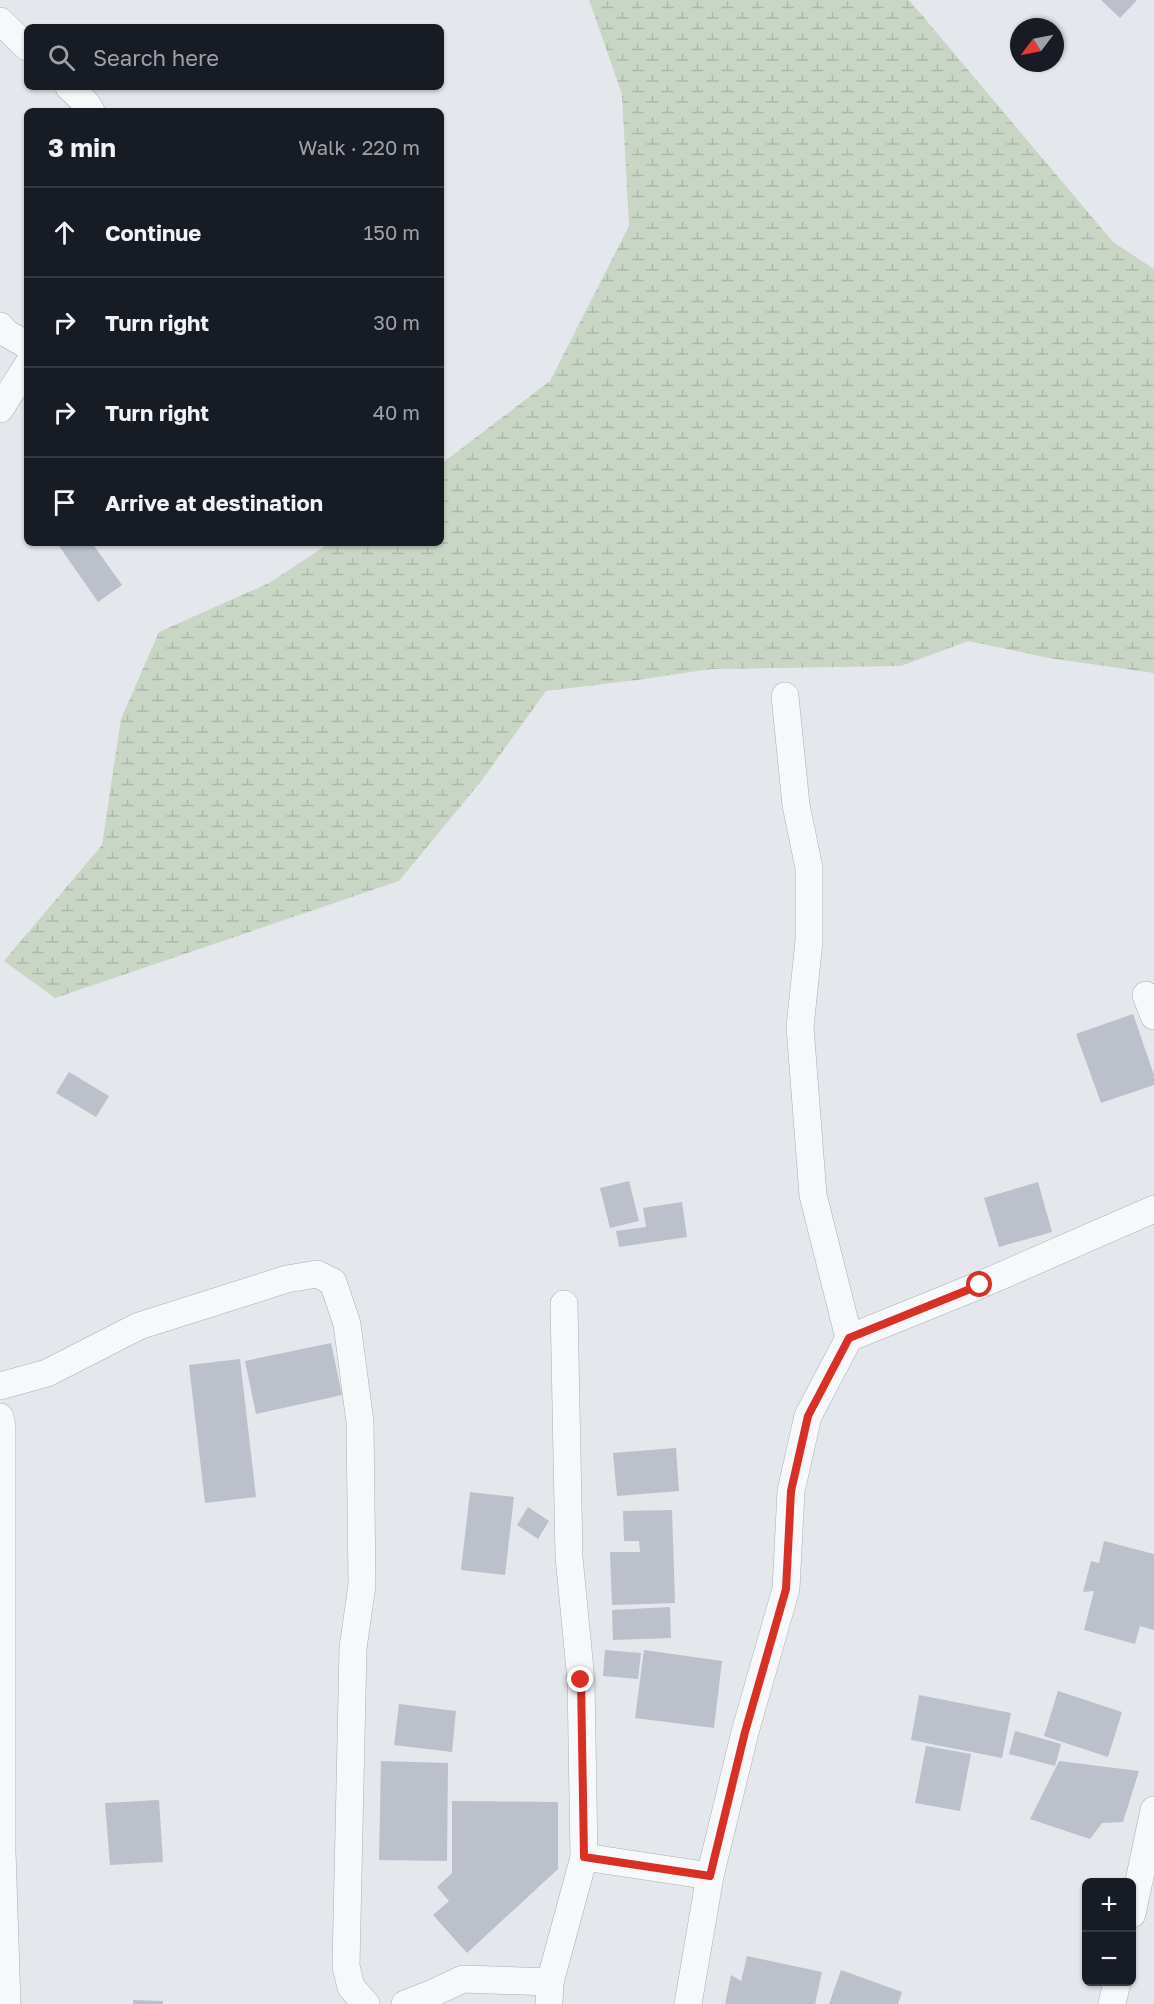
<!DOCTYPE html>
<meta charset="utf-8">
<style>
:root{--surface:#171b24;--page:#242831;--text:#f1f3f6;--muted:#9ea1a6;--line:#363941}
body{margin:0;font-family:"Golos Text",sans-serif;background:var(--page);color:var(--text)}
.controls{position:absolute;right:18px;bottom:18px;display:grid;overflow:hidden;border-radius:9px;box-shadow:0 2px 4px #0004}
.controls button{width:54px;height:54px;display:grid;place-items:center;padding:0;border:0;border-bottom:2px solid var(--line);background:var(--surface);color:var(--text);font:30px sans-serif}
.compass{position:absolute;left:1010px;top:18px;width:54px;height:54px;border-radius:50%;background:var(--surface);box-shadow:0 2px 4px #0004;rotate:238deg}
.stop{position:absolute;width:18px;height:18px;margin:-14px;border:4px solid #d93025;border-radius:50%;background:#fff}
.stop.end{background:#d93025;border-color:#fff;box-shadow:0 2px 6px #0008}
.list{margin:0;padding:0;list-style:none}
h2{display:flex;justify-content:space-between;align-items:center;height:78px;margin:0;padding:0 24px;font-size:26px}
h2 small{font-size:20px;font-weight:400;color:var(--muted)}
.list li{display:grid;grid-template-columns:39px 1fr auto;gap:18px;align-items:center;box-sizing:border-box;height:90px;padding:0 24px;border-top:2px solid var(--line)}
.list b{display:block;font-size:22px;white-space:nowrap}
.list em{font-size:20px;font-style:normal;color:var(--muted)}
.icon{flex:none;width:33px;height:33px;fill:none;stroke:currentColor;stroke-width:2;stroke-linecap:round;stroke-linejoin:round}
.map{position:relative;flex:none;width:1154px;height:2004px;overflow:hidden}
.search{position:absolute;background:var(--surface);box-shadow:0 2px 4px #0004;left:24px;top:24px;width:420px;height:66px;display:flex;align-items:center;gap:15px;box-sizing:border-box;padding:0 21px;border-radius:9px;color:var(--muted);font-size:22px}
.panel{position:absolute;background:var(--surface);box-shadow:0 2px 4px #0004;left:24px;top:108px;width:420px;height:438px;border-radius:9px}
.map>svg:first-child{display:block}
.wetland{fill:url(#wetland-marsh)}
.building{fill:#bbc0ca}
.lines{fill:none;stroke-linecap:round;stroke-linejoin:round}
.street-casing{stroke:#a9aeb7;stroke-width:28}
.street{stroke:#f7f8fa;stroke-width:27}
.route{stroke:#d93025;stroke-width:8}
</style>
<div class="map">
<svg width="1154" height="2004" viewBox="0 0 1154 2004">
<defs>
<pattern id="wetland-marsh" width="20" height="14" patternUnits="userSpaceOnUse" patternTransform="scale(1.5)"><rect width="20" height="14" fill="#c9d6c5"/><path d="M1 5h8M5 5V1M11 12h8M15 12V8" fill="none" stroke="#adb8ab"/></pattern>
</defs>
<rect width="100%" height="100%" fill="#e4e7ec"/>
<path class="wetland" d="M589 0H909L1113 242 1154 269V673L1049 658 968 641 901 666 711 669 637 680 546 691 482 780 399 881 55 998 4 961 102 845 121 719 159 632 269 583 330 543H441V464L550 381 629 226 622 94Z"/>
<g class="building">
<path d="M1101 0H1137L1120 18Z"/>
<path d="M57 543H92L122 585 98 602Z"/>
<path d="M1133 1014 1154 1075V1085L1101 1103 1076 1034Z"/>
<path d="M69 1072 109 1096 96 1117 56 1093Z"/>
<path d="M629 1181 639 1221 610 1228 600 1188Z"/>
<path d="M1038 1182 1052 1232 999 1247 984 1198Z"/>
<path d="M682 1202 687 1237 619 1247 616 1231 646 1227 643 1208Z"/>
<path d="M331 1343 342 1395 256 1414 245 1361Z"/>
<path d="M240 1359 256 1497 205 1503 189 1365Z"/>
<path d="M676 1448 679 1491 617 1496 613 1453Z"/>
<path d="M470 1492 514 1497 505 1575 461 1570Z"/>
<path d="M528 1507 549 1521 538 1539 517 1525Z"/>
<path d="M672 1510 675 1603 612 1605 610 1552H640L639 1541H624L623 1511Z"/>
<path d="M1104 1541 1154 1554V1630L1140 1626 1135 1644 1084 1630 1094 1591 1083 1592 1091 1561 1099 1563Z"/>
<path d="M670 1607 671 1638 613 1640 612 1610Z"/>
<path d="M605 1650 641 1653 638 1679 603 1676Z"/>
<path d="M644 1650 722 1661 714 1728 635 1718Z"/>
<path d="M1058 1691 1122 1712 1108 1757 1044 1736Z"/>
<path d="M919 1695 1011 1713 1002 1758 911 1740Z"/>
<path d="M399 1704 456 1711 452 1752 394 1745Z"/>
<path d="M1015 1731 1061 1744 1055 1766 1009 1754Z"/>
<path d="M926 1746 971 1754 960 1811 915 1803Z"/>
<path d="M381 1761 448 1763 447 1861 379 1860Z"/>
<path d="M1059 1761 1139 1771 1123 1822 1102 1823 1090 1839 1030 1819Z"/>
<path d="M159 1800 163 1862 110 1865 105 1803Z"/>
<path d="M452 1801 558 1802V1869L467 1953 433 1915 449 1901 437 1887 452 1873Z"/>
<path d="M747 1956 822 1972 815 2004H725L731 1975 741 1981Z"/>
<path d="M841 1970 902 1992 898 2004H829Z"/>
<path d="M133 2000 163 2001V2004H133Z"/>
</g>
<g class="lines">
<defs>
<g id="street">
<path d="M0 21 27 47"/>
<path d="M69 87 86 103 91 111"/>
<path d="M0 326 6 333 27 345"/>
<path d="M0 409 27 366"/>
<path d="M785 696 796 805 809 868V941L800 1027 813 1195 849 1338"/>
<path d="M1146 995 1154 1016"/>
<path d="M0 1386 47 1373 139 1326 287 1279 317 1274 333 1282 347 1324 360 1422 362 1585 353 1648 346 1966 351 1987 366 2004"/>
<path d="M0 1417 2 1427V1851L7 2004"/>
<path d="M584 1857 710 1876"/>
<path d="M1132 1914 1154 1810"/>
<path d="M405 2004 433 1993 463 1979 550 1982"/>
<path d="M549 2004 550 1982 584 1857 581 1680 569 1557 564 1304"/>
<path d="M688 2004 710 1876 745 1732 786 1589 791 1491 808 1416 849 1338 980 1285 1154 1209"/>
<path d="M1112 2004 1117 1982"/>
</g>
</defs>
<use href="#street" class="street-casing"/>
<use href="#street" class="street"/>
</g>
<g class="lines">
<path class="route" d="M581 1680 584 1857 710 1876 745 1732 786 1589 791 1491 808 1416 849 1338 980 1285"/>
</g>
</svg>
<div class="controls">
<button>+</button>
<button>−</button>
</div>
<svg class="compass" viewBox="-18 -18 36 36"><path d="M0-13l5 13h-10z" fill="#e53935"/><path d="M0 13l5-13h-10z" fill="#9ea1a6"/></svg>
<div class="stop" style="left:980px;top:1285px"></div>
<div class="stop end" style="left:581px;top:1680px"></div>
<div class="search"><svg class="icon" aria-label="search" viewBox="0 0 24 24"><circle cx="10" cy="10" r="6"/><path d="M15 15l6 6"/></svg>Search here</div>
<section class="panel">
<h2>3 min<small>Walk · 220 m</small></h2>
<ul class="list">
<li><svg class="icon" aria-label="ahead" viewBox="0 0 24 24"><path d="M12 20V5M6 11l6-6 6 6"/></svg><div><b>Continue</b></div><em>150 m</em></li>
<li><svg class="icon" aria-label="right" viewBox="0 0 24 24"><path d="M7 20v-9h11M14 6l5 5-5 5"/></svg><div><b>Turn right</b></div><em>30 m</em></li>
<li><svg class="icon" aria-label="right" viewBox="0 0 24 24"><path d="M7 20v-9h11M14 6l5 5-5 5"/></svg><div><b>Turn right</b></div><em>40 m</em></li>
<li><svg class="icon" aria-label="arrive" viewBox="0 0 24 24"><path d="M6 21V4h12l-3 4 3 4H6"/></svg><div><b>Arrive at destination</b></div></li>
</ul>
</section>
</div>
